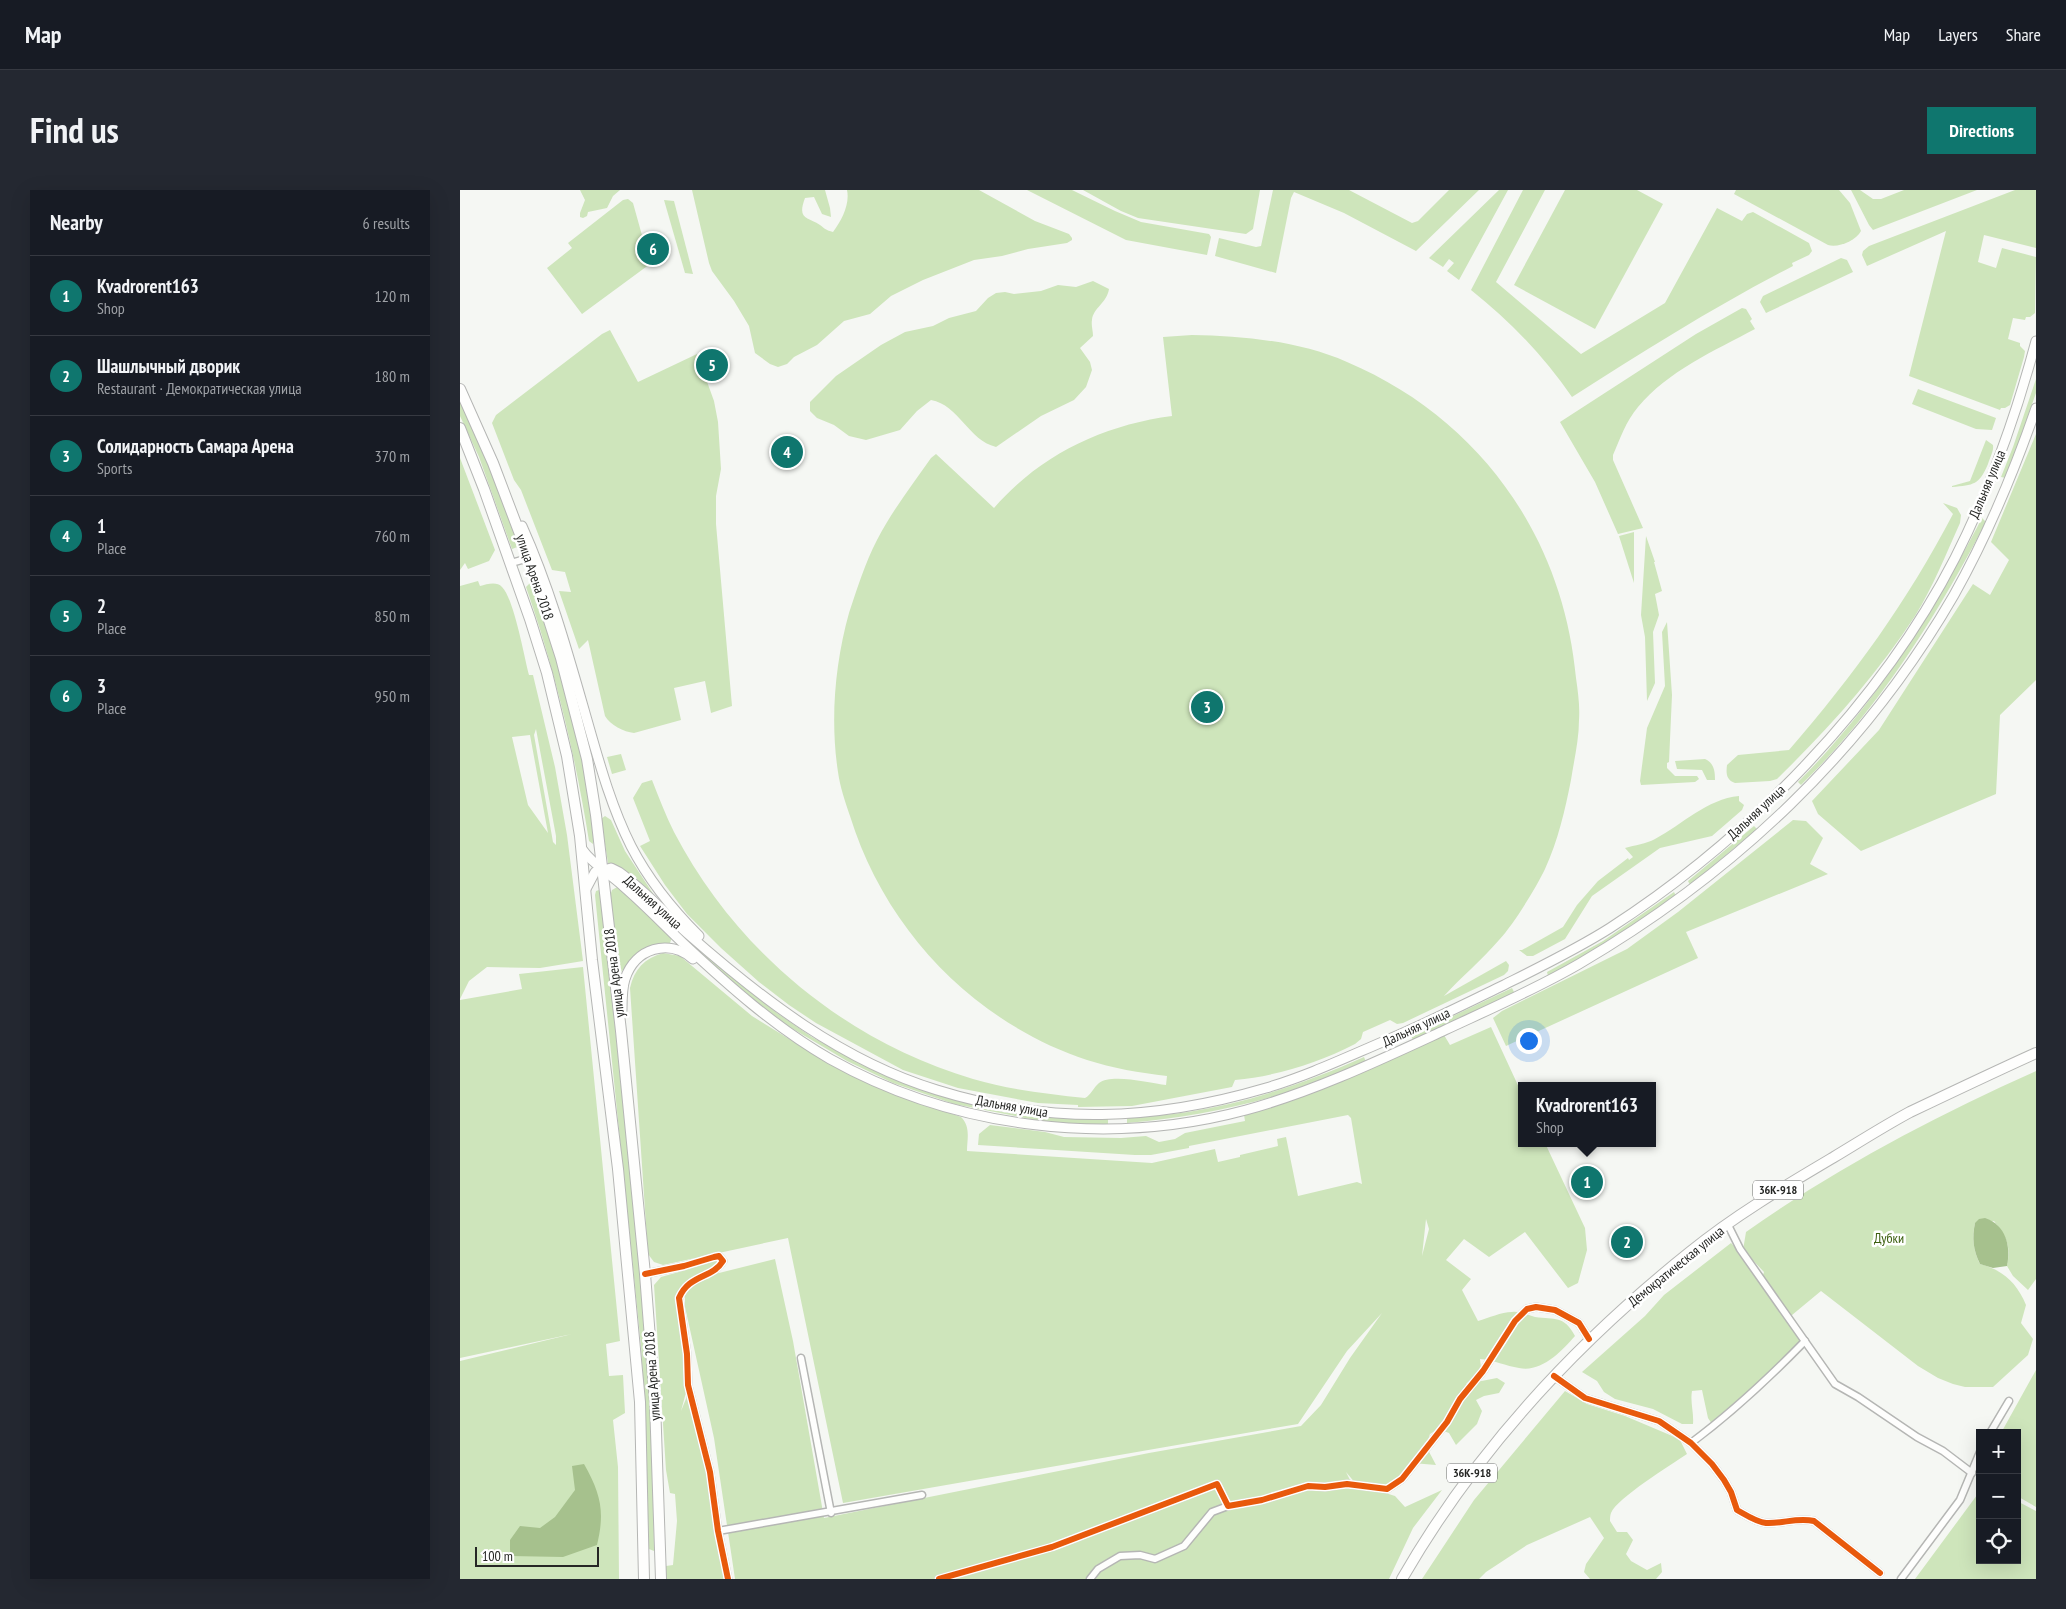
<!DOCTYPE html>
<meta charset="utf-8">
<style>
:root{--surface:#171b24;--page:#242831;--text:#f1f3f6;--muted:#9ea1a6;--line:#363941;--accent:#0f766e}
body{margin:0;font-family:"PT Sans Narrow",sans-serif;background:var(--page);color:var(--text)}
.controls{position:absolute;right:15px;bottom:15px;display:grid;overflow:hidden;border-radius:0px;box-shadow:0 5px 20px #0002}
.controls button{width:45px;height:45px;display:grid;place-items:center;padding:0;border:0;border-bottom:1px solid var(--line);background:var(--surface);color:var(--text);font:25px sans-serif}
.scale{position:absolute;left:15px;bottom:12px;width:124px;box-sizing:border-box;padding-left:5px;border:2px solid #262725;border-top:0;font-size:14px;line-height:18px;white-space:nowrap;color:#262725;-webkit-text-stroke:4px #fff;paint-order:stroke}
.you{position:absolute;left:1068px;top:850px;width:18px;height:18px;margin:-12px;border:4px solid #fff;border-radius:50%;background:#1a73e8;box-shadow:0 0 0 8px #1a73e833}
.badge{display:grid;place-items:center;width:32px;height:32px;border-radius:50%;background:var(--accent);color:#fff;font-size:16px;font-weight:700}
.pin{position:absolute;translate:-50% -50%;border:2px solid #fff;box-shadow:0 1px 5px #0006}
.popup{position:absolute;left:1058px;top:892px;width:138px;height:65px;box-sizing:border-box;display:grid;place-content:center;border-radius:0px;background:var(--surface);filter:drop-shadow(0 1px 4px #0005);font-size:16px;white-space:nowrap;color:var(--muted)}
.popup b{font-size:19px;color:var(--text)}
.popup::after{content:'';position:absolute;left:50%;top:100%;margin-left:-10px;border:10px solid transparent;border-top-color:var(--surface)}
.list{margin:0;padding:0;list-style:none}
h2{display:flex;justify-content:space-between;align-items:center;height:65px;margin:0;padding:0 20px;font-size:21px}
h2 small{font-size:16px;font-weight:400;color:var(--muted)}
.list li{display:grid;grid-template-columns:32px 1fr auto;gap:15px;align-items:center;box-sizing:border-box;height:80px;padding:0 20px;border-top:1px solid var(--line)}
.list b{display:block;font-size:19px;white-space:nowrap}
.list p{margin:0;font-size:16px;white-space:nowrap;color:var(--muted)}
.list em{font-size:16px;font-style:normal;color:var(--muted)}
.icon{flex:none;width:28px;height:28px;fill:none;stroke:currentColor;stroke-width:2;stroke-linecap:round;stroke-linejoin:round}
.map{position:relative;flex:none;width:1576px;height:1389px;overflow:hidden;border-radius:0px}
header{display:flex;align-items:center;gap:30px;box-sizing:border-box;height:70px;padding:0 25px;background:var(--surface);border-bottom:1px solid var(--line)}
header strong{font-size:24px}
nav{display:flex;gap:28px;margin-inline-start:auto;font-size:18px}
.intro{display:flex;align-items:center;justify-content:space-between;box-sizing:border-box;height:120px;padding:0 30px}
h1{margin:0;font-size:35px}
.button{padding:12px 22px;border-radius:0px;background:var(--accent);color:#fff;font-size:18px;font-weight:700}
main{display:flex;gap:30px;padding:0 30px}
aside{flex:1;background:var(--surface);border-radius:0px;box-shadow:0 5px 20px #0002}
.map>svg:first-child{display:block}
.green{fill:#cee5bb;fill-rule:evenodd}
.water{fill:#a6c18d}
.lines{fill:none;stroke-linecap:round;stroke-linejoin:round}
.minor-casing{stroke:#b5b6b4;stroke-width:9}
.secondary-casing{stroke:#b5b6b4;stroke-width:11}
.primary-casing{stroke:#b5b6b4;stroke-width:12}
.minor{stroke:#fefefd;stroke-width:6}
.secondary{stroke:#fefefd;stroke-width:9}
.primary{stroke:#fefefd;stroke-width:10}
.cycleway-casing{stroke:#fff;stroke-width:9}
.cycleway{stroke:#e8590c;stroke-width:6}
.labels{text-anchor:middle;stroke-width:5;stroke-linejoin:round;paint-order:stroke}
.shield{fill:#fff;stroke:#676866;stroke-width:1}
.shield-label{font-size:12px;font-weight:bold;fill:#262725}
.street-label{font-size:14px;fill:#262725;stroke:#fff}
.park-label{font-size:14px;fill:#3a5d0e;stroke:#fff}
</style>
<header>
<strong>Map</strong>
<nav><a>Map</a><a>Layers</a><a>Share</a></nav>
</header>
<div class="intro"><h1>Find us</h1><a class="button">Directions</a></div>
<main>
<aside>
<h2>Nearby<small>6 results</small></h2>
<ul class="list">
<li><span class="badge">1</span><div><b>Kvadrorent163</b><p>Shop</p></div><em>120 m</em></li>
<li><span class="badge">2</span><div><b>Шашлычный дворик</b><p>Restaurant · Демократическая улица</p></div><em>180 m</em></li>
<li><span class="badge">3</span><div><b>Солидарность Самара Арена</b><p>Sports</p></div><em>370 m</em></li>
<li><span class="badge">4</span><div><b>1</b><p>Place</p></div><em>760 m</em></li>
<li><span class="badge">5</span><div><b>2</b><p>Place</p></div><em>850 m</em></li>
<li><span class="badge">6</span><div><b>3</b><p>Place</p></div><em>950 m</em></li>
</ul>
</aside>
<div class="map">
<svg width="1576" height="1389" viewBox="0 0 1576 1389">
<rect width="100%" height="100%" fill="#f5f7f3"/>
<g class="green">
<path d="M120 0H160L153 6 147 18 128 22 127 26 123 28 120 27V23L125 10Z"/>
<path d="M232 0H365L370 18 371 27 362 24 354 7 345 8C337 30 347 26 360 35 365 39 366 40 373 42 382 30 390 14 387 0H519L575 31 609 44 612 48V50L607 53 568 59 542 66 514 70 463 90 431 106 410 124 384 131 357 155 334 167 327 174 318 177 310 174 295 163 289 136 274 111 252 81 249 73Z"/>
<path d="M567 0H612L655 21 681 32 749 44 751 47 747 65 666 50Z"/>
<path d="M623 0H800L793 39 786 44 678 28 661 21Z"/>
<path d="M813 0H889L952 33 958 31 989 0H1019L956 61 884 23 834 2 831 8 816 83 755 66 759 48 796 57 801 56Z"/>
<path d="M1039 0H1048L999 90 987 81 994 73 989 69 983 77 969 68Z"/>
<path d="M1063 0H1085L1036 92 1121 164 1205 113 1257 18 1282 31 1287 24 1293 22 1349 53 1352 61 1349 65 1332 73 1333 76C1257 115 1184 161 1112 207 1084 166 1050 131 1011 100Z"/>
<path d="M1105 0H1177L1203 14 1135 139 1054 95Z"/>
<path d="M1276 0H1379L1390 13 1401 41C1396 51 1378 58 1368 55L1274 4Z"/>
<path d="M1391 0H1400L1413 9H1421L1444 0H1517L1413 40 1409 35Z"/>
<path d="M1555 0H1576V58L1524 45 1518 72 1536 78 1542 58 1576 67 1575 123 1570 127H1566L1565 130 1553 128 1548 149 1560 153V156L1565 161 1564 167 1550 215 1545 218H1541L1540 220 1449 186 1486 41 1407 76 1402 65 1403 61 1409 56Z"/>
<path d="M168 9 173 13 190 74 122 124 87 78 112 58 108 53 163 10Z"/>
<path d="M204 10 214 11 233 84 225 83Z"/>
<path d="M1381 68 1387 70 1393 82 1306 123 1300 112 1303 106Z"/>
<path d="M633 91 649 99C647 113 633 118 632 130 631 135 633 141 633 146L620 158 630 172 632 180 626 197 614 210 581 226 536 257C508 250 499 215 471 210L457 221 440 240 406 250 389 246 374 235 357 228 350 221V212L376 186 421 155 445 142 473 136 489 128 516 121 528 108 536 103 545 102 554 104 581 101 598 95 616 97Z"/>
<path d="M1282 118 1286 119 1292 129 1290 131 1295 139C1254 161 1208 181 1178 217 1166 231 1160 249 1153 265V270L1183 338 1158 344 1135 292 1100 232 1236 144Z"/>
<path d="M150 140 178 192 237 164 254 211 258 232 261 279 256 306V334L272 516 251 523 245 491 214 498 221 530 174 543C164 542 150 535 145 526L128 450 119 459 99 401 111 402 105 382 92 380 61 300 54 290 32 233 36 225 142 144Z"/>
<path d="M732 145C784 146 839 151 887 172 1019 228 1103 346 1116 488 1118 502 1120 516 1119 530 1119 550 1114 570 1111 590 1105 620 1098 651 1085 679 1076 698 1053 735 1039 750 1022 770 1001 787 984 806L1046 771 1049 775 1048 781 1044 785 943 833 937 834 930 830 903 842 901 849 895 854C858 873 817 886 775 890L772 897 672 916 618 917V915L578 913 498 898 443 880 356 833 329 815 299 792 261 758 227 724 205 695 180 656 190 651 173 608 182 593 192 590C199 608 206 626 214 642 276 761 385 851 513 889 550 900 588 904 625 908 631 905 633 898 639 893 651 883 691 893 706 895L707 886C680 883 652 878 627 870 513 832 425 739 390 626 385 611 380 597 378 582 370 530 375 473 389 423 397 399 405 373 417 350 432 321 452 295 471 268L476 264 534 318C580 265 643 235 712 226L703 147Z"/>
<path d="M1576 189V203L1546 288 1541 287 1553 257Z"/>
<path d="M1458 199 1536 228 1532 240 1516 239 1452 214Z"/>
<path d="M0 206 29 272 60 356 52 359 19 267 0 226Z"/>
<path d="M1576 244V490L1540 525 1536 604 1401 661 1358 624 1352 611 1419 540 1513 394 1530 405 1549 370 1531 352Z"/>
<path d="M1526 250 1533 255C1534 261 1530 267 1528 274 1519 295 1514 295 1492 297V296L1510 291Z"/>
<path d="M0 268 35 360 29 371 8 379 5 373 0 380Z"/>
<path d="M1483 313 1497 318 1501 325 1500 333C1486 364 1473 397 1455 426 1416 486 1368 539 1317 589L1310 591 1275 593C1266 590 1266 583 1267 575L1278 565 1329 560C1394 485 1447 412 1493 324Z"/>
<path d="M1522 328 1526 332C1476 427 1419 519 1341 595L1338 592C1415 515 1472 424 1522 328Z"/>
<path d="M1174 342V393L1159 346Z"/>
<path d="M1186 346 1195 372H1194L1202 401 1195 404 1199 425 1193 442 1195 493 1187 511 1185 447 1181 425Z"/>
<path d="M18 391 20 396C27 394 37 391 42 397 54 409 64 466 69 485H73L95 577 107 645 123 771 80 778 27 777 9 791 0 809V396ZM76 539 96 646V655L93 652 74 545ZM70 545 88 643 68 615 52 547Z"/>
<path d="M70 393 72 394 99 476 119 555 135 644 133 654 129 651C115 564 95 480 66 397Z"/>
<path d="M1207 432 1212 505 1209 572 1207 573V578L1215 586H1237L1239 589 1235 592 1181 595 1180 591 1187 538 1205 496 1202 442Z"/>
<path d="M161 564 166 580 152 584 147 567Z"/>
<path d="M1245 569C1254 573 1255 581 1255 590H1247L1242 580 1217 579 1215 571Z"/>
<path d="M1279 606V611L1284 615 1282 620 1252 646 1200 658 1132 706 1105 749 1073 766H1067L1059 760H1062L1103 737 1117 715 1138 691 1168 668 1169 670 1173 667 1165 658C1175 655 1186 654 1195 649 1223 634 1247 609 1279 606Z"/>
<path d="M145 626 151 630 165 661 194 705 191 707 148 673 141 629Z"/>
<path d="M1333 630 1346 631 1363 648 1350 674 1368 684 1226 742 1238 768 1046 856 1033 828 1042 821 1167 759 1218 722Z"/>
<path d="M1294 636 1297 639 1230 695 1228 691Z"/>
<path d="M165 686 281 794 317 823 352 847 398 872 524 916 561 924 598 927 648 928V934H596L494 914 433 893 387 871 328 836 274 795 162 690Z"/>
<path d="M159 696 212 747 210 753 197 754 181 761 161 782 159 781 150 706 152 700Z"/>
<path d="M139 700 142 708 188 1162 193 1262 194 1361 189 1359 184 1203 181 1156 135 705 136 701Z"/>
<path d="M1214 702 1216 706C1174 735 1132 762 1088 786L1087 782 1143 751Z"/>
<path d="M203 763 220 766 292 826 373 876 420 899 501 927C511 937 507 949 507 961L692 973 755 959 758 972 780 967V965L818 956 817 949 826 947 838 1006 897 992 902 994 891 928 888 925 729 956V958L691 965H675L518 955 519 944 530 935 585 942 604 947 661 948 686 946 699 952 715 949 725 943 785 931 784 925C854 906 918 875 984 845L990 855 1031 837 1062 904V953H1085L1125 1038 1127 1060 1118 1093 1108 1098 1065 1042 1029 1067 1004 1049 986 1070 1011 1089 1002 1100 1018 1131C1029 1128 1041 1122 1052 1122 1060 1121 1068 1125 1075 1127 1095 1130 1104 1125 1115 1146 1102 1161 1081 1183 1059 1178 1046 1176 1034 1170 1020 1169L1021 1178 1006 1194 1037 1188 1045 1193 1039 1203 1024 1206 1016 1210 1022 1221 1017 1234 996 1255 989 1243 978 1239 970 1244 966 1256 976 1275 952 1273 938 1292 919 1297 896 1294 886 1282 890 1290 868 1294 916 1300 935 1306 945 1317 982 1300 953 1338 929 1389H275L254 1248 225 1117V1100L219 1108V1139L228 1195 221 1221 230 1199 235 1216 266 1389H206V1376L213 1375 217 1331 215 1304 210 1303 206 1280 194 1095 201 1087 226 1080 241 1070 257 1071 256 1080 251 1085 315 1069 333 1151 364 1328 689 1263 841 1236 861 1215 890 1168 922 1123 887 1161 838 1234 383 1313 328 1048 203 1075 194 1072 188 1064 170 798C174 779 185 768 203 763ZM966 1029 969 1039 962 1066Z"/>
<path d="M123 777 160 1151 146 1154 149 1186 163 1185 165 1223 153 1230 158 1277 159 1389H0V1171L112 1144 0 1168V810L62 799 59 784Z"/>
<path d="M1052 798 1055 804 953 850 951 846Z"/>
<path d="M904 867 906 872C884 881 862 891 839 899 782 917 726 928 667 933V928C687 926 708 925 728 922 788 913 848 892 904 867Z"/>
<path d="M1576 881V1089L1568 1100 1553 1086 1547 1076C1551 1055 1547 1048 1534 1031L1515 1033C1512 1048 1513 1060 1520 1074 1543 1080 1557 1093 1566 1115L1561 1133 1573 1149 1568 1165 1533 1197H1505L1493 1194 1478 1188 1458 1176 1361 1101 1326 1130 1341 1151 1287 1206 1252 1234 1248 1228 1242 1200 1232 1201C1230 1212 1234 1223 1233 1234H1222L1193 1219 1155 1209 1144 1202 1137 1191 1122 1182 1185 1126 1204 1105 1271 1053 1284 1066 1295 1086 1302 1088 1304 1082 1283 1060 1286 1042C1376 978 1475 926 1576 881Z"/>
<path d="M1576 1180V1317L1557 1306V1243H1541Z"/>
<path d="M1105 1201 1127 1214 1165 1226 1210 1245 1220 1250 1227 1264C1211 1275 1157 1308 1151 1323 1150 1326 1150 1328 1150 1331L1157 1342H1167L1173 1350 1166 1364 1171 1371 1187 1380 1201 1373 1202 1382 1196 1389H1130L1124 1382 1126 1374 1144 1348 1130 1327 1067 1355 1026 1382 1019 1389H962L1014 1310Z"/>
<path d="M1520 1301V1370H1557V1311L1576 1321V1389H1455Z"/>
</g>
<g class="water">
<path d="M1525 1028C1546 1035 1551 1056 1547 1076L1533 1078 1520 1074C1513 1060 1512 1048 1515 1033L1519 1029Z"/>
<path d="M124 1274C141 1304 145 1322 137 1355L103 1367 50 1366V1350L60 1336 80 1338 95 1327 115 1300 112 1276Z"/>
</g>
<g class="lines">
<defs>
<g id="minor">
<path d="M51 373 69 368"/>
<path d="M1268 1035 1280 1059 1375 1194 1398 1207 1457 1247 1483 1261 1512 1283"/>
<path d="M185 1084 224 1076 254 1067 259 1066 263 1071C252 1089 229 1084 219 1108L227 1164 228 1195 250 1282 258 1341 268 1389"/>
<path d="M341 1168 371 1323"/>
<path d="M1094 1186 1125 1208 1199 1231 1231 1253 1252 1274 1264 1290 1271 1302 1277 1320C1286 1325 1296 1332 1306 1333 1323 1334 1337 1327 1354 1331L1420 1383"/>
<path d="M1530 1243 1549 1211"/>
<path d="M1231 1253C1274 1221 1308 1189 1345 1151"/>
<path d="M258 1341 462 1305"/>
<path d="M479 1389 592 1357 757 1294 768 1316 802 1310 848 1296 865 1297 887 1294 927 1299 942 1289 987 1232 1000 1209 1023 1181 1055 1131 1067 1119 1076 1117 1095 1120 1119 1133 1129 1149"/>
<path d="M630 1389 638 1379 660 1366 680 1365 695 1369 724 1356 752 1322 768 1316"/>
<path d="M1441 1389 1500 1310 1520 1262"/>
</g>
<g id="secondary">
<path d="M62 336C89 396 107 460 125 523 138 568 150 614 171 656 188 689 213 720 239 746"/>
<path d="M122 659C133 675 149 683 163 696 184 714 204 735 224 754 269 796 316 838 370 869 495 939 649 957 786 920 855 901 920 870 985 840 1030 819 1076 799 1119 774 1273 684 1404 561 1494 405 1527 346 1554 282 1576 218"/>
<path d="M126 699 135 682 151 678 159 682C184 700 205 723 228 744 302 809 382 871 477 900 590 935 694 931 806 898 847 886 887 867 927 850 967 833 1005 814 1044 795 1080 777 1117 759 1150 738 1288 649 1420 514 1495 368 1530 299 1556 226 1576 151"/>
<path d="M162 820C162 810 162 798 165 789 175 758 209 748 233 769"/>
</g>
<g id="primary">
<path d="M0 199 33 273 69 368 101 468 127 569 136 625 161 841 185 1084 195 1212 201 1389"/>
<path d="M0 238 24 299 70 429 87 483 107 566 120 646 132 770 158 979 180 1212 184 1389"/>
<path d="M942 1389C1015 1262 1116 1153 1230 1062 1274 1026 1325 996 1374 967 1399 952 1424 936 1450 922 1492 902 1534 882 1576 863"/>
</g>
</defs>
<use href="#minor" class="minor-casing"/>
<use href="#secondary" class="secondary-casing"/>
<use href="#primary" class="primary-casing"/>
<use href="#minor" class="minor"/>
<use href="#secondary" class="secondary"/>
<use href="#primary" class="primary"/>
<defs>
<g id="cycleway">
<path d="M185 1084 224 1076 254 1067 259 1066 263 1071C252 1089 229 1084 219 1108L227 1164 228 1195 250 1282 258 1341 268 1389"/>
<path d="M1094 1186 1125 1208 1199 1231 1231 1253 1252 1274 1264 1290 1271 1302 1277 1320C1286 1325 1296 1332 1306 1333 1323 1334 1337 1327 1354 1331L1420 1383"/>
<path d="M479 1389 592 1357 757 1294 768 1316 802 1310 848 1296 865 1297 887 1294 927 1299 942 1289 987 1232 1000 1209 1023 1181 1055 1131 1067 1119 1076 1117 1095 1120 1119 1133 1129 1149"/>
</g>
</defs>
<use href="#cycleway" class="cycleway-casing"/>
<use href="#cycleway" class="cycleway"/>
</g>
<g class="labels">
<g class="shield">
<rect x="1293" y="990.5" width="50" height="19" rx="4"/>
<rect x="987" y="1273.5" width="50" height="19" rx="4"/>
</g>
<g class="shield-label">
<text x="1318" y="1004">36К-918</text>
<text x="1012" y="1287">36К-918</text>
</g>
<g class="street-label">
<text transform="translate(1527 294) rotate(-67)" y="5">Дальняя улица</text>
<text transform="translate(75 387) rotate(71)" y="5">улица Арена 2018</text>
<text transform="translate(1296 622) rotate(-43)" y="5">Дальняя улица</text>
<text transform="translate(193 712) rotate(42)" y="5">Дальняя улица</text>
<text transform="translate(154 783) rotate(-97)" y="5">улица Арена 2018</text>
<text transform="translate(956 837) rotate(-25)" y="5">Дальняя улица</text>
<text transform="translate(552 916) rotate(10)" y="5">Дальняя улица</text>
<text transform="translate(1216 1076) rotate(-39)" y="5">Демократическая улица</text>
<text transform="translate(192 1186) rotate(-94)" y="5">улица Арена 2018</text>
</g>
<g class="park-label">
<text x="1429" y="1053">Дубки</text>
</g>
</g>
</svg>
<div class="controls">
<button>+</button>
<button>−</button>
<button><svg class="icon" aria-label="locate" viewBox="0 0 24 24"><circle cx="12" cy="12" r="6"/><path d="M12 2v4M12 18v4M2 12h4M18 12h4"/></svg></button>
</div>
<div class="scale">100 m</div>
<div class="you"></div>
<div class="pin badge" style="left:1127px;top:992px">1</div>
<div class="popup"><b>Kvadrorent163</b>Shop</div>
<div class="pin badge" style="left:1167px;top:1052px">2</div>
<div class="pin badge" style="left:747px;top:517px">3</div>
<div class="pin badge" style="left:327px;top:262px">4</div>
<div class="pin badge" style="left:252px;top:175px">5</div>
<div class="pin badge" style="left:193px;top:59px">6</div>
</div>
</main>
